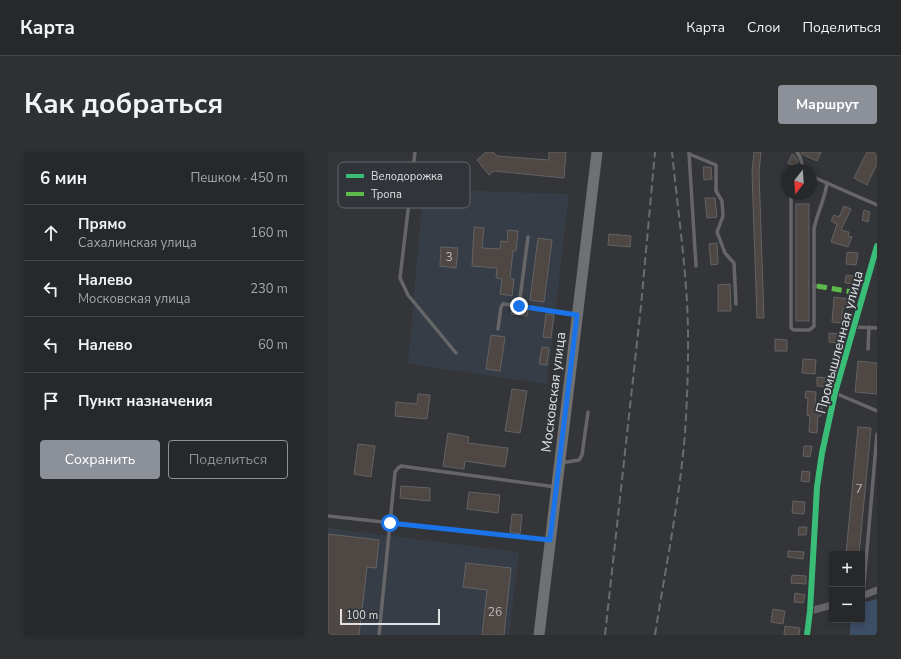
<!DOCTYPE html>
<html lang="ru">
<meta charset="utf-8">
<style>
:root{--surface:#26282a;--page:#2e3032;--text:#f1f3f6;--muted:#a4a6a8;--line:#424447;--accent:#8c9099}
body{margin:0;font-family:"Nunito Sans",sans-serif;background:var(--page);color:var(--text)}
.controls{position:absolute;right:12px;bottom:12px;display:grid;overflow:hidden;border-radius:4px;box-shadow:0 2px 6px #0003}
.controls button{width:36px;height:36px;display:grid;place-items:center;padding:0;border:0;border-bottom:1px solid var(--line);background:var(--surface);color:var(--text);font:20px sans-serif}
.compass{position:absolute;left:453px;top:12px;width:36px;height:36px;border-radius:50%;background:var(--surface);box-shadow:0 2px 6px #0003;rotate:197deg}
.scale{position:absolute;left:12px;bottom:10px;width:100px;box-sizing:border-box;padding-left:4px;border:2px solid #dfe1e4;border-top:0;font-size:11px;line-height:14px;white-space:nowrap;color:#dfe1e4;-webkit-text-stroke:3px #31353a;paint-order:stroke}
.stop{position:absolute;width:12px;height:12px;margin:-9px;border:3px solid #1a73e8;border-radius:50%;background:#fff}
.stop.end{background:#1a73e8;border-color:#fff;box-shadow:0 1px 4px #0008}
.list{margin:0;padding:0;list-style:none}
h2{display:flex;justify-content:space-between;align-items:center;height:52px;margin:0;padding:0 16px;font-size:17px}
h2 small{font-size:13px;font-weight:400;color:var(--muted)}
.list li{display:grid;grid-template-columns:26px 1fr auto;gap:12px;align-items:center;box-sizing:border-box;height:56px;padding:0 16px;border-top:1px solid var(--line)}
.list b{display:block;font-size:15px;white-space:nowrap}
.list p{margin:0;font-size:13px;white-space:nowrap;color:var(--muted)}
.list em{font-size:13px;font-style:normal;color:var(--muted)}
.actions{display:flex;gap:8px;padding:12px 16px}
.actions a{flex:1;padding:9px 0;border:1px solid var(--accent);border-radius:4px;text-align:center;font-size:14px;color:var(--accent)}
.actions .main{background:var(--accent);color:#fff}
.icon{flex:none;width:22px;height:22px;fill:none;stroke:currentColor;stroke-width:2;stroke-linecap:round;stroke-linejoin:round}
.map{position:relative;flex:none;width:549px;height:483px;overflow:hidden;border-radius:4px}
header{display:flex;align-items:center;gap:24px;box-sizing:border-box;height:56px;padding:0 20px;background:var(--surface);border-bottom:1px solid var(--line)}
header strong{font-size:19px}
nav{display:flex;gap:22px;margin-inline-start:auto;font-size:14px}
.intro{display:flex;align-items:center;justify-content:space-between;box-sizing:border-box;height:96px;padding:0 24px}
h1{margin:0;font-size:28px}
.button{padding:10px 18px;border-radius:4px;background:var(--accent);color:#fff;font-size:14px;font-weight:700}
main{display:flex;gap:24px;padding:0 24px}
aside{flex:1;background:var(--surface);border-radius:4px;box-shadow:0 2px 6px #0003}
.map>svg:first-child{display:block}
.built{fill:#373d46}
.green{fill:#3d4e67}
.building{fill:#4e4744;stroke:#636364}
.lines{fill:none;stroke-linecap:round;stroke-linejoin:round}
.lane{stroke:#666668;stroke-width:3.5}
.street{stroke:#666668;stroke-width:7}
.primary{stroke:#6e7072;stroke-width:11}
.rail{stroke:#6b6c6e;stroke-width:2;stroke-dasharray:8 4;stroke-linecap:butt}
.quiet{stroke:#5cbc4b;stroke-width:5;stroke-dasharray:10 5;stroke-linecap:butt}
.cycleway-casing{stroke:#31353a;stroke-width:8}
.cycleway{stroke:#3abd76;stroke-width:6}
.route{stroke:#1a73e8;stroke-width:5}
.labels{text-anchor:middle;stroke-width:4;stroke-linejoin:round;paint-order:stroke}
.number-label{font-size:12px;fill:#bbbabc}
.street-label{font-size:14px;fill:#dfe1e4;stroke:#31353a}
.key{fill:#31353a;stroke:#65696d;stroke-width:1}
.key-label{font-size:11px;fill:#dfe1e4}
</style>
<header>
<strong>Карта</strong>
<nav><a>Карта</a><a>Слои</a><a>Поделиться</a></nav>
</header>
<div class="intro"><h1>Как добраться</h1><a class="button">Маршрут</a></div>
<main>
<aside>
<h2>6 мин<small>Пешком · 450 m</small></h2>
<ul class="list">
<li><svg class="icon" aria-label="ahead" viewBox="0 0 24 24"><path d="M12 20V5M6 11l6-6 6 6"/></svg><div><b>Прямо</b><p>Сахалинская улица</p></div><em>160 m</em></li>
<li><svg class="icon" aria-label="left" viewBox="0 0 24 24"><path d="M17 20v-9H6M10 6l-5 5 5 5"/></svg><div><b>Налево</b><p>Московская улица</p></div><em>230 m</em></li>
<li><svg class="icon" aria-label="left" viewBox="0 0 24 24"><path d="M17 20v-9H6M10 6l-5 5 5 5"/></svg><div><b>Налево</b></div><em>60 m</em></li>
<li><svg class="icon" aria-label="arrive" viewBox="0 0 24 24"><path d="M6 21V4h12l-3 4 3 4H6"/></svg><div><b>Пункт назначения</b></div></li>
</ul>
<div class="actions"><a class="main">Сохранить</a><a>Поделиться</a></div>
</aside>
<div class="map">
<svg width="549" height="483" viewBox="0 0 549 483">
<rect width="100%" height="100%" fill="#333538"/>
<g class="built">
<path d="M95 37 241 42 219 232 80 212Z"/>
<path d="M0 376 191 400 181 483H0Z"/>
</g>
<path class="green" d="M549 447V483H522V468H534V451Z"/>
<g class="building">
<path d="M158 0H165L169 4 221 8V0H238L236 26 166 19 161 23 149 8Z"/>
<path d="M426 0H433L431 20 436 166H429L424 20Z"/>
<path d="M473 0H493L489 9 474 2Z"/>
<path d="M539 0H549V12L539 33 526 26Z"/>
<path d="M464 2 467 4 470 9 467 14 460 11Z"/>
<path d="M375 15H383L384 27 376 28Z"/>
<path d="M377 46H387L389 65 379 66Z"/>
<rect x="468" y="52" width="13" height="117"/>
<path d="M516 54 523 57 513 78 521 80 520 84 524 85 520 95 503 90 509 72 503 69 506 63 511 65Z"/>
<path d="M536 58 542 60 540 70 534 68Z"/>
<path d="M146 75 156 76 154 96 172 97 173 89 179 90 180 78 190 79 188 99H185L182 126 186 127 184 144 172 142 174 127 168 126 169 116 144 114Z"/>
<path d="M281 82 303 84 302 95 280 93Z"/>
<path d="M210 86 224 88 216 150 202 148Z"/>
<path d="M389 91 390 112 383 113 381 92Z"/>
<path d="M113 95 130 96 128 116 112 114Z"/>
<path d="M519 100 530 101 528 113 518 112Z"/>
<path d="M518 123 527 124V132L517 131Z"/>
<path d="M402 132 403 159H390V133Z"/>
<path d="M506 145 520 147 519 157 515 156 513 171 504 170Z"/>
<path d="M184 156 200 158 199 164 183 162Z"/>
<path d="M218 162 226 163 223 186 215 185Z"/>
<path d="M501 181 510 182V191L501 190Z"/>
<path d="M163 183 177 185 172 219 158 217Z"/>
<path d="M447 187 459 188V199H447Z"/>
<path d="M214 195 221 196 219 213 211 212Z"/>
<path d="M475 207 488 208 487 222 474 221Z"/>
<path d="M530 209 549 211V242L527 240Z"/>
<path d="M489 225 501 226 500 235 489 234Z"/>
<path d="M184 237 199 239 192 281 177 279Z"/>
<path d="M478 239 488 240 487 254H494L493 264H490L489 281 481 280 482 264 479 263 480 246H477Z"/>
<path d="M90 242 102 243 99 267 67 264 68 250 89 252Z"/>
<path d="M530 275 543 276 531 402H518Z"/>
<path d="M120 281 141 285 140 291 180 296 177 315 137 309 136 317 115 314Z"/>
<path d="M30 292 47 294 43 325 26 322Z"/>
<path d="M476 294H484L482 305 475 304Z"/>
<path d="M474 319 482 320 481 330 473 329Z"/>
<path d="M73 334 102 336V349L72 346Z"/>
<path d="M141 340 172 343 170 361 139 357Z"/>
<path d="M465 349 477 350 476 362 464 361Z"/>
<path d="M184 362 194 363 192 382 182 380Z"/>
<path d="M471 375H479L478 383H470Z"/>
<path d="M0 382 51 388 48 416 39 415 31 483H0Z"/>
<path d="M460 399 476 400 475 407 460 405Z"/>
<path d="M138 411 183 416 176 483H154L159 438 135 435Z"/>
<path d="M464 423 478 424V432L463 431Z"/>
<path d="M467 441 477 443 475 451 466 450Z"/>
<path d="M445 457 457 459 455 472 443 470Z"/>
<path d="M457 474 472 476 471 483H456Z"/>
</g>
<g class="lines">
<g class="lane">
<path d="M87 0 72 126 80 143 128 201"/>
<path d="M469 0 472 5 476 18"/>
<path d="M361 1 368 114"/>
<path d="M361 2 388 13V39L394 49 395 64 389 80 397 101 406 111 408 152"/>
<path d="M483 24 549 53"/>
<path d="M464 42 463 46V176L466 178H481L484 176 486 174V134H489"/>
<path d="M200 85 191 154 248 162"/>
<path d="M486 134V77C489 61 497 47 499 31"/>
<path d="M526 175 549 176"/>
<path d="M170 177 173 155 175 152 191 154"/>
<path d="M540 197 541 175"/>
<path d="M507 241 549 259"/>
<path d="M233 311 251 308 254 303 260 260"/>
<path d="M0 364 221 388"/>
<path d="M535 444 549 282"/>
<path d="M51 483 67 320 70 316 73 314 228 335"/>
</g>
<g class="street">
<path d="M534 444 549 438"/>
<path d="M482 459 504 453"/>
<path d="M479 483 482 459 489 335 494 301 507 241 549 94"/>
</g>
<path class="primary" d="M211 483 269 0"/>
<g class="rail">
<path d="M277 483 313 154 327 0"/>
<path d="M327 483C338 411 354 338 358 265 360 227 361 188 359 150 356 100 349 50 344 0"/>
</g>
<path class="quiet" d="M489 134 536 142"/>
<defs>
<path id="cycleway" d="M479 483 482 459 489 335 494 301 507 241 549 94"/>
</defs>
<use href="#cycleway" class="cycleway-casing"/>
<use href="#cycleway" class="cycleway"/>
</g>
<g class="lines">
<path class="route" d="M62 371 222 388 249 163 191 154"/>
</g>
<g class="labels">
<g class="number-label">
<text x="121" y="109">3</text>
<text x="531" y="341">7</text>
<text x="167" y="464">26</text>
</g>
<g class="street-label">
<text transform="translate(511 190) rotate(-75)" y="5">Промышленная улица</text>
<text transform="translate(225 240) rotate(-83)" y="5">Московская улица</text>
</g>
</g>
<rect x="10" y="10" width="132" height="46" rx="6" class="key"/>
<rect x="18" y="22" width="18" height="4" fill="#3abd76"/>
<rect x="18" y="40" width="18" height="4" fill="#5cbc4b"/>
<g class="key-label">
<text x="43" y="28">Велодорожка</text>
<text x="43" y="46">Тропа</text>
</g>
</svg>
<div class="controls">
<button>+</button>
<button>−</button>
</div>
<svg class="compass" viewBox="-18 -18 36 36"><path d="M0-13l5 13h-10z" fill="#e53935"/><path d="M0 13l5-13h-10z" fill="#a4a6a8"/></svg>
<div class="scale">100 m</div>
<div class="stop" style="left:62px;top:371px"></div>
<div class="stop end" style="left:191px;top:154px"></div>
</div>
</main>
